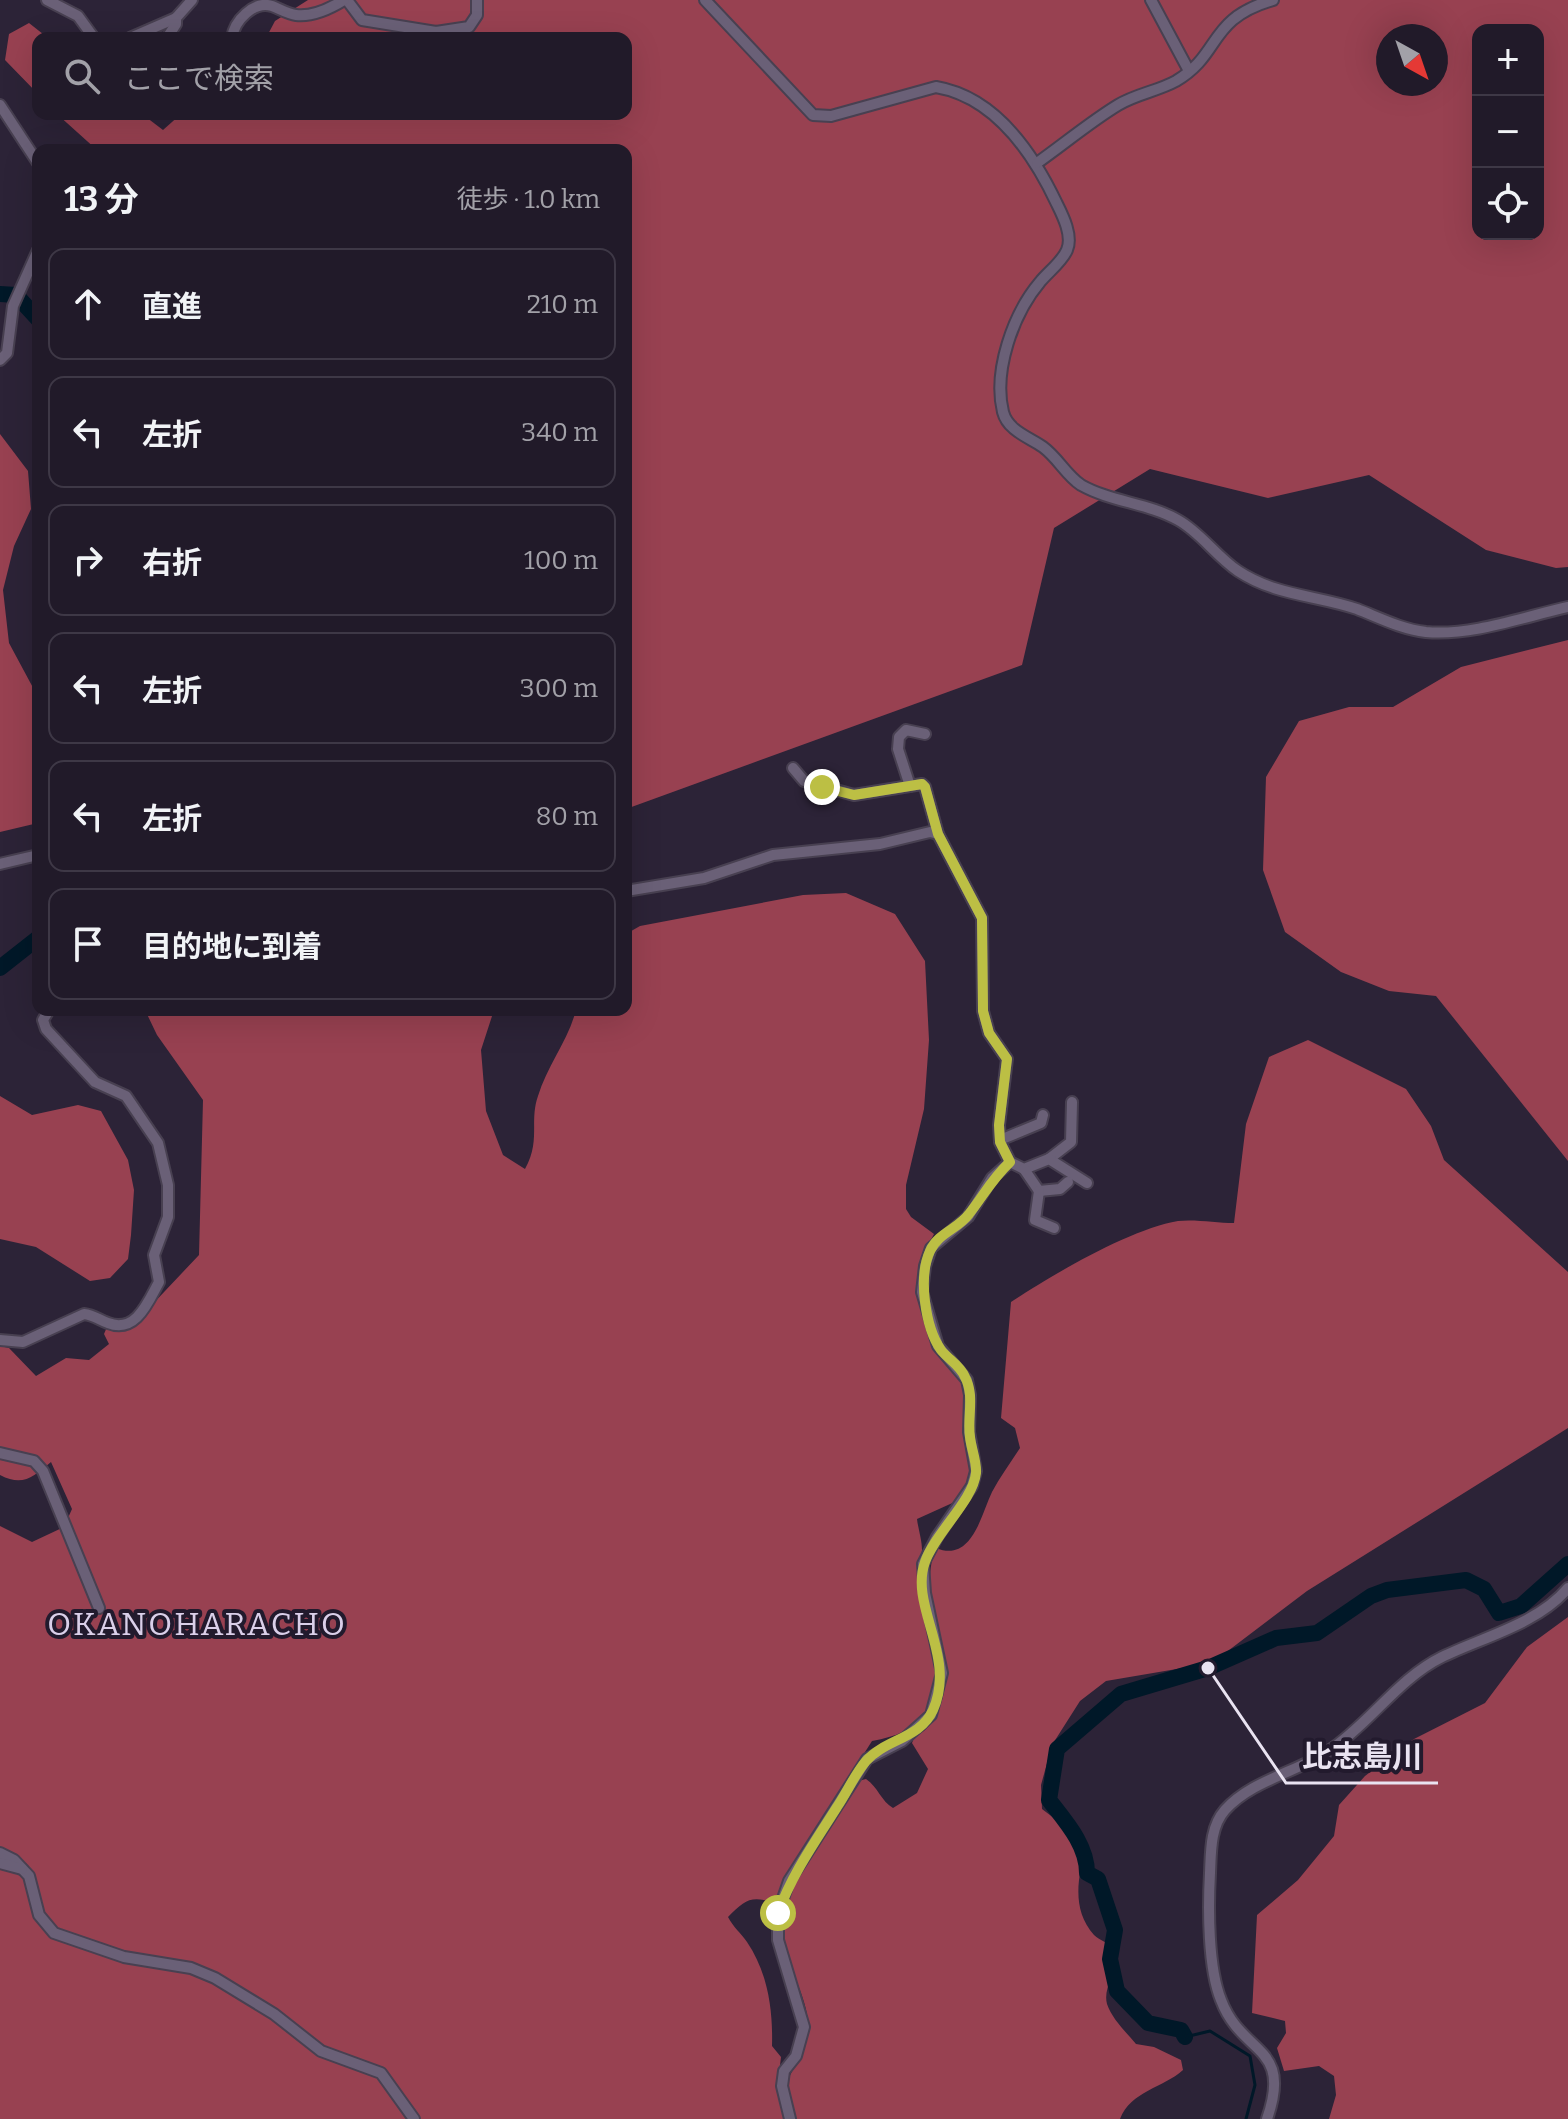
<!DOCTYPE html>
<html lang="ja">
<meta charset="utf-8">
<style>
:root{--surface:#211a29;--page:#2d2735;--text:#f1f3f6;--muted:#a2a1a8;--line:#3e3846}
body{margin:0;font-family:Bitter,"Noto Sans JP",serif;background:var(--page);color:var(--text)}
.controls{position:absolute;right:24px;top:24px;display:grid;overflow:hidden;border-radius:16px;box-shadow:0 8px 32px #0002}
.controls button{width:72px;height:72px;display:grid;place-items:center;padding:0;border:0;border-bottom:2px solid var(--line);background:var(--surface);color:var(--text);font:40px sans-serif}
.compass{position:absolute;left:1376px;top:24px;width:72px;height:72px;border-radius:50%;background:var(--surface);box-shadow:0 8px 32px #0002;rotate:140deg}
.stop{position:absolute;width:24px;height:24px;margin:-18px;border:6px solid #bcbf44;border-radius:50%;background:#fff}
.stop.end{background:#bcbf44;border-color:#fff;box-shadow:0 2px 8px #0008}
.list{margin:0;padding:0;list-style:none}
h2{display:flex;justify-content:space-between;align-items:center;height:104px;margin:0;padding:0 32px;font-size:34px}
h2 small{font-size:26px;font-weight:400;color:var(--muted)}
.list li{display:grid;grid-template-columns:52px 1fr auto;gap:24px;align-items:center;box-sizing:border-box;height:112px;margin:0 16px 16px;padding:0 16px;border:2px solid var(--line);border-radius:16px}
.list b{display:block;font-size:30px;white-space:nowrap}
.list em{font-size:26px;font-style:normal;color:var(--muted)}
.icon{flex:none;width:44px;height:44px;fill:none;stroke:currentColor;stroke-width:2;stroke-linecap:round;stroke-linejoin:round}
.map{position:relative;flex:none;width:1568px;height:2119px;overflow:hidden}
.search{position:absolute;background:var(--surface);box-shadow:0 8px 32px #0002;left:32px;top:32px;width:600px;height:88px;display:flex;align-items:center;gap:20px;box-sizing:border-box;padding:0 28px;border-radius:16px;color:var(--muted);font-size:30px}
.panel{position:absolute;background:var(--surface);box-shadow:0 8px 32px #0002;left:32px;top:144px;width:600px;height:872px;border-radius:16px}
.map>svg:first-child{display:block}
.forest{fill:#984151;fill-rule:evenodd}
.lines{fill:none;stroke-linecap:round;stroke-linejoin:round}
.stream{stroke:#001828;stroke-width:3}
.river{stroke:#001828;stroke-width:16}
.street-casing{stroke:#484051;stroke-width:14}
.street{stroke:#6a6077;stroke-width:10}
.route{stroke:#bcbf44;stroke-width:10}
.labels{text-anchor:middle;stroke-width:8;stroke-linejoin:round;paint-order:stroke}
.quarter-label{font-size:32px;letter-spacing:2px;fill:#dacfe9;stroke:#221a2d}
.leader{fill:none;stroke:#e9e3f1;stroke-width:3}
.callout-dot{fill:#e9e3f1;stroke:#221a2d;stroke-width:3}
.callout-label{font-size:30px;text-anchor:middle;font-weight:bold;fill:#e9e3f1;stroke:#221a2d;stroke-width:8;stroke-linejoin:round;paint-order:stroke}
</style>
<div class="map">
<svg width="1568" height="2119" viewBox="0 0 1568 2119">
<rect width="100%" height="100%" fill="#2c2337"/>
<g class="forest">
<path d="M308 0H1568V567L1556 568 1486 550 1369 475 1268 498 1150 469 1054 528 1022 665 626 809V150H97L57 114H142L163 130 181 114H626V38H266L275 21ZM1478 30H1538V234H1478ZM1388 36H1436V84H1388Z"/>
<path d="M29 23 48 38H38V94L5 60 9 34Z"/>
<path d="M0 434 28 471 31 509 14 546 3 590 9 643 38 697V823L0 832Z"/>
<path d="M1568 640V1161L1436 996 1389 991 1341 972 1285 932 1263 870 1266 777 1299 721 1349 707H1393L1461 667Z"/>
<path d="M846 893 895 914 925 961 929 1040 924 1109 906 1185V1209L911 1217 934 1234 923 1255 917 1294 965 1387V1440L971 1471 959 1500 917 1519C918 1528 922 1540 922 1550 921 1562 917 1574 919 1587 931 1652 967 1725 872 1741L784 1880 774 1903C751 1895 745 1900 728 1917 733 1927 741 1933 747 1942 768 1973 773 2010 772 2046L781 2057 779 2074 785 2087C792 2068 806 2051 808 2030 811 1995 776 1957 784 1910 791 1868 835 1817 858 1781L866 1779C878 1787 881 1801 893 1808L917 1793 928 1769 912 1743C915 1735 919 1735 925 1730 935 1720 942 1704 944 1691 953 1642 916 1596 936 1548 972 1563 981 1515 992 1492 1000 1477 1011 1462 1020 1448L1015 1428 1001 1418 1011 1302C1052 1275 1130 1229 1178 1221 1195 1219 1217 1223 1234 1223L1246 1124 1269 1057 1308 1040 1406 1089 1431 1126 1444 1160 1568 1272V1428L1307 1591 1212 1663 1106 1681 1080 1701 1052 1745 1041 1785 1042 1809 1059 1822 1073 1823 1086 1847C1078 1877 1071 1909 1094 1935 1100 1941 1109 1942 1113 1950 1122 1968 1102 1985 1107 2004 1112 2019 1126 2032 1136 2044L1154 2047 1181 2060 1183 2070C1163 2088 1131 2091 1120 2119H0V1526L32 1542 64 1527 72 1509 51 1462C33 1477 23 1487 0 1475V1346L9 1348 36 1376 66 1358 89 1360 109 1344 104 1334 107 1327H131L199 1255 203 1100 157 1035 145 1010H494L481 1050 486 1111 503 1155 525 1169C541 1140 529 1122 538 1096 547 1066 568 1041 576 1010H626V934L640 926 803 895Z"/>
<path d="M0 1096 32 1115 78 1105 101 1111 128 1160 134 1190 131 1235 128 1259 110 1278 90 1281 36 1247 0 1239Z"/>
<path d="M1568 1617V2119H1329L1336 2095 1334 2076 1319 2066 1284 2071 1277 2048 1286 2033 1285 2021 1252 2013 1257 1915 1298 1880 1334 1836 1339 1805 1365 1776 1414 1739 1485 1703 1527 1647Z"/>
</g>
<g class="lines">
<path class="stream" d="M1185 2037 1210 2031 1250 2056 1255 2085 1246 2119"/>
<g class="river">
<path d="M0 294 16 295 38 319"/>
<path d="M0 968 38 938"/>
<path d="M1185 2037 1181 2030 1148 2023 1117 1991 1110 1959 1115 1930 1098 1879 1087 1873C1087 1845 1066 1822 1049 1800L1057 1749 1121 1694 1208 1668 1276 1638 1317 1633 1371 1596 1387 1590 1466 1580 1484 1589 1499 1613 1521 1606 1568 1564"/>
</g>
<defs>
<g id="street">
<path d="M47 0 78 16 94 38"/>
<path d="M347 0 362 20 436 32 469 27 477 15V0"/>
<path d="M705 0 813 115 831 116 936 87C995 97 1033 153 1057 204 1063 216 1073 236 1067 250 1062 262 1048 272 1040 282 1013 314 993 371 1003 412 1008 431 1029 437 1043 447 1058 458 1066 475 1081 485 1111 502 1148 503 1178 520 1200 532 1216 556 1238 571 1276 596 1316 595 1357 609 1380 618 1401 629 1426 632 1472 636 1523 617 1568 607"/>
<path d="M1151 0 1189 71"/>
<path d="M130 38 176 18 192 0"/>
<path d="M167 38 176 24V18"/>
<path d="M232 38C234 21 254 0 272 6 280 9 288 14 296 15 312 17 331 8 344 0"/>
<path d="M0 105 38 163"/>
<path d="M1037 163C1064 144 1090 122 1118 105 1136 94 1158 91 1176 81 1222 54 1207 19 1273 0"/>
<path d="M0 360 7 353 13 306 38 250"/>
<path d="M910 786 898 749 899 737 906 730 925 734"/>
<path d="M0 864 38 855"/>
<path d="M626 891 704 878 773 855 880 844 930 832 938 834"/>
<path d="M1000 1140 1041 1123 1043 1115"/>
<path d="M1049 1159 1071 1142 1072 1102"/>
<path d="M1010 1162 1024 1169 1049 1159 1087 1183"/>
<path d="M1024 1169 1039 1191 1060 1189 1068 1182"/>
<path d="M1039 1191 1035 1220 1054 1228"/>
<path d="M0 1340 23 1342 84 1314C94 1315 99 1320 108 1323 136 1334 148 1302 159 1282L154 1255 168 1217V1185L158 1143 126 1096 95 1082 46 1029 43 1020 49 1010"/>
<path d="M0 1453 34 1461 43 1471 99 1608"/>
<path d="M0 1853 14 1860 29 1876 39 1915 54 1933 124 1957 191 1968 215 1978 274 2014 321 2051 381 2073 414 2119"/>
<path d="M0 1863 22 1869"/>
<path d="M790 2119 782 2086 784 2071 796 2056 804 2027 778 1940V1913L789 1881 867 1759 902 1741 931 1715 942 1673 925 1593 923 1564 937 1537 972 1486 976 1471 969 1432 970 1395 967 1380 938 1346 922 1292 925 1266 931 1248 968 1217 992 1178 1010 1162 1000 1142 999 1125 1007 1059 989 1033 983 1011 982 918 938 834 925 787 922 784 854 795 804 781 793 768"/>
<path d="M1267 2119C1293 2044 1242 2056 1221 2000 1208 1968 1208 1908 1210 1873 1211 1852 1210 1827 1225 1810 1252 1780 1298 1772 1330 1750 1369 1724 1399 1678 1442 1657 1483 1637 1538 1624 1568 1588"/>
</g>
</defs>
<use href="#street" class="street-casing"/>
<use href="#street" class="street"/>
</g>
<g class="lines">
<path class="route" d="M778 1913C792 1874 815 1842 837 1807 847 1792 855 1774 866 1761 885 1739 920 1739 933 1710 957 1656 909 1606 925 1562 935 1533 973 1501 976 1473 977 1462 971 1448 970 1437 967 1417 975 1396 965 1377 960 1365 949 1360 941 1350 925 1327 918 1277 930 1251 938 1233 958 1229 969 1214 984 1195 991 1180 1010 1162L1000 1142 999 1125 1007 1059 989 1033 983 1011 982 918 938 834 925 787 922 784 854 795 822 787"/>
</g>
<g class="labels">
<g class="quarter-label">
<text x="197" y="1635">OKANOHARACHO</text>
</g>
</g>
<path class="leader" d="M1208 1668L1286 1783H1438"/>
<circle class="callout-dot" cx="1208" cy="1668" r="8"/>
<g class="callout-label">
<text x="1362" y="1767">比志島川</text>
</g>
</svg>
<div class="controls">
<button>+</button>
<button>−</button>
<button><svg class="icon" aria-label="locate" viewBox="0 0 24 24"><circle cx="12" cy="12" r="6"/><path d="M12 2v4M12 18v4M2 12h4M18 12h4"/></svg></button>
</div>
<svg class="compass" viewBox="-18 -18 36 36"><path d="M0-13l5 13h-10z" fill="#e53935"/><path d="M0 13l5-13h-10z" fill="#a2a1a8"/></svg>
<div class="stop" style="left:778px;top:1913px"></div>
<div class="stop end" style="left:822px;top:787px"></div>
<div class="search"><svg class="icon" aria-label="search" viewBox="0 0 24 24"><circle cx="10" cy="10" r="6"/><path d="M15 15l6 6"/></svg>ここで検索</div>
<section class="panel">
<h2>13 分<small>徒歩 · 1.0 km</small></h2>
<ul class="list">
<li><svg class="icon" aria-label="ahead" viewBox="0 0 24 24"><path d="M12 20V5M6 11l6-6 6 6"/></svg><div><b>直進</b></div><em>210 m</em></li>
<li><svg class="icon" aria-label="left" viewBox="0 0 24 24"><path d="M17 20v-9H6M10 6l-5 5 5 5"/></svg><div><b>左折</b></div><em>340 m</em></li>
<li><svg class="icon" aria-label="right" viewBox="0 0 24 24"><path d="M7 20v-9h11M14 6l5 5-5 5"/></svg><div><b>右折</b></div><em>100 m</em></li>
<li><svg class="icon" aria-label="left" viewBox="0 0 24 24"><path d="M17 20v-9H6M10 6l-5 5 5 5"/></svg><div><b>左折</b></div><em>300 m</em></li>
<li><svg class="icon" aria-label="left" viewBox="0 0 24 24"><path d="M17 20v-9H6M10 6l-5 5 5 5"/></svg><div><b>左折</b></div><em>80 m</em></li>
<li><svg class="icon" aria-label="arrive" viewBox="0 0 24 24"><path d="M6 21V4h12l-3 4 3 4H6"/></svg><div><b>目的地に到着</b></div></li>
</ul>
</section>
</div>
